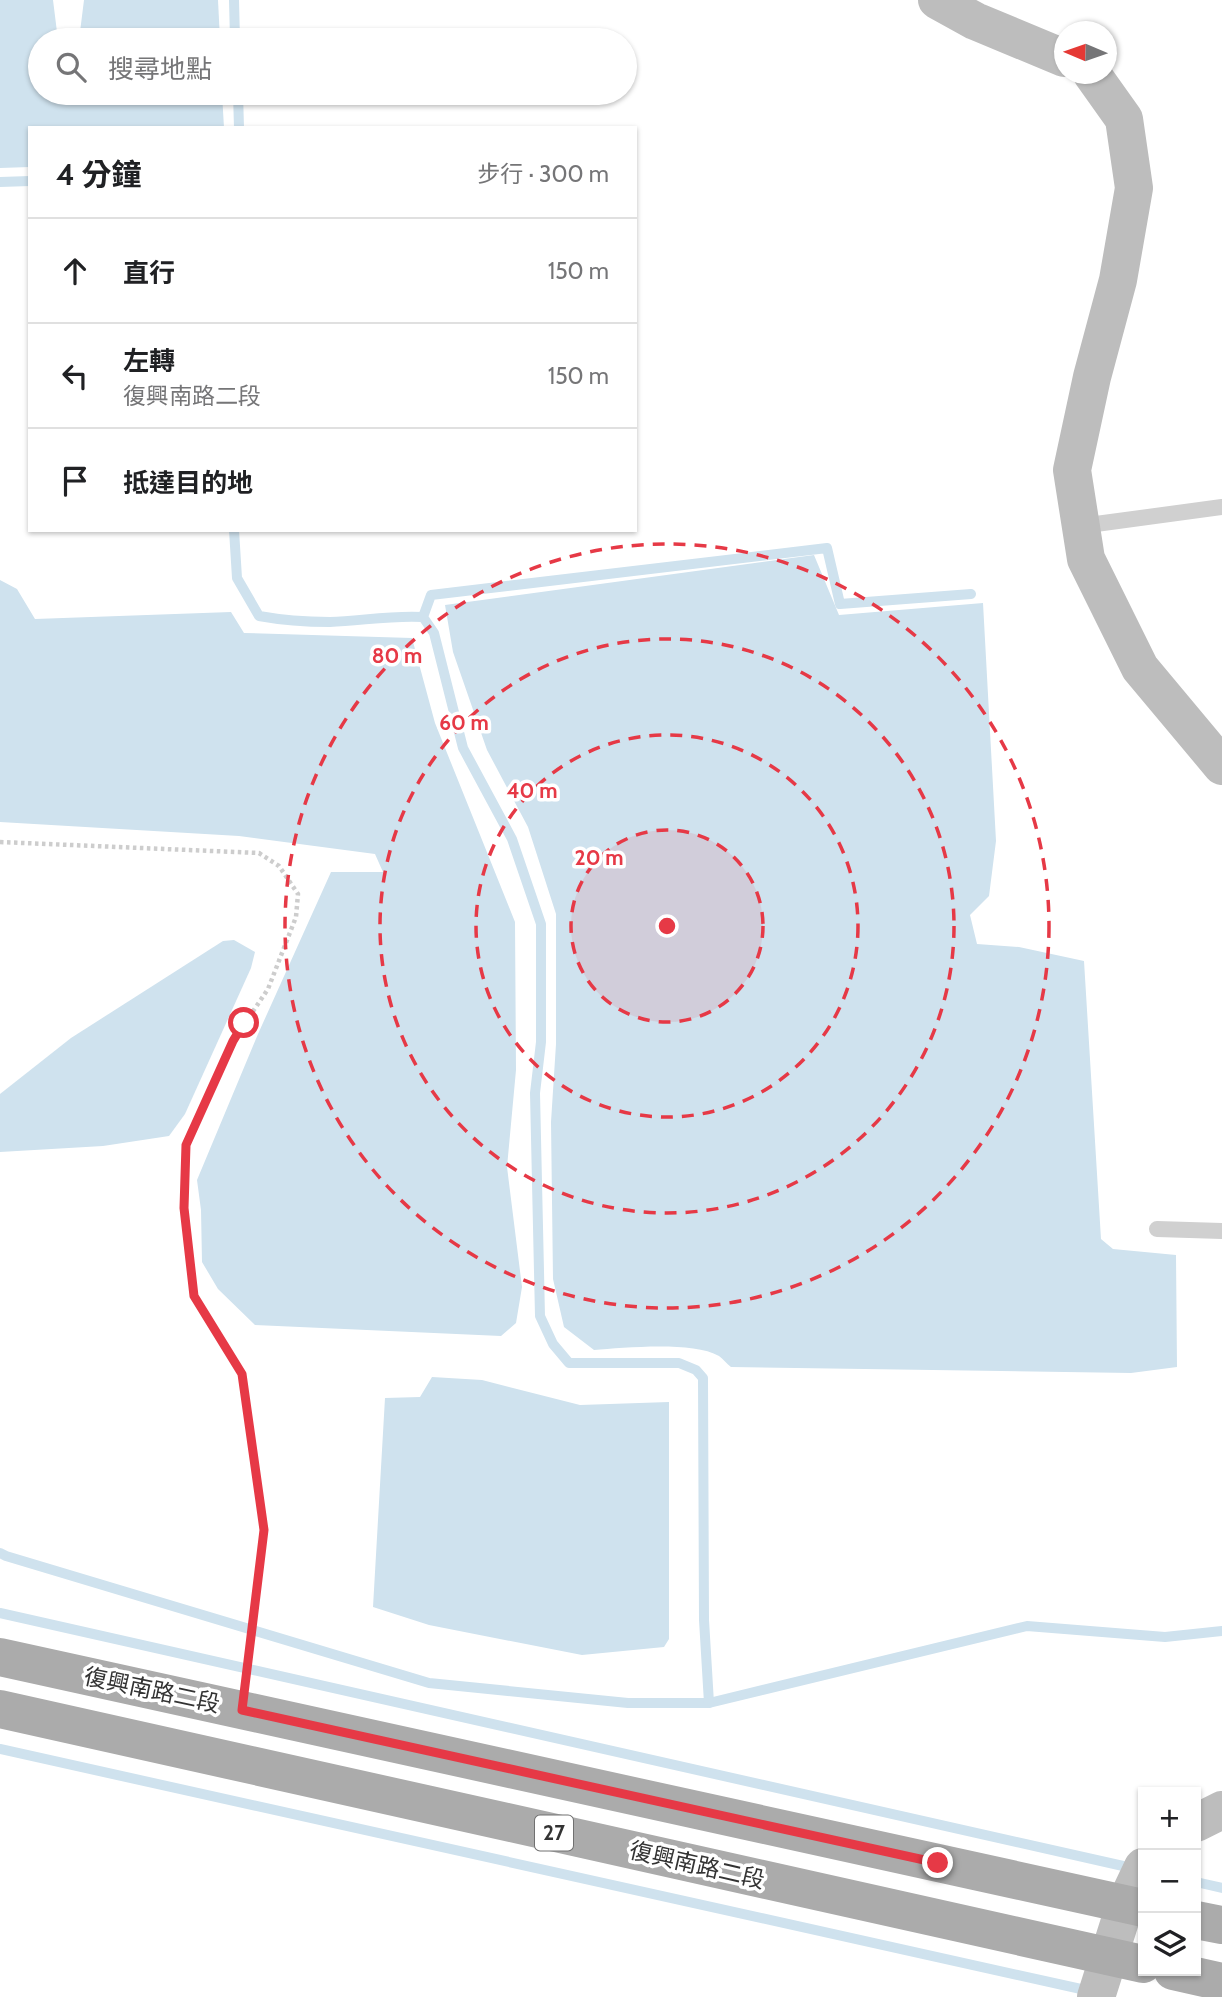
<!DOCTYPE html>
<html lang="zh-TW">
<meta charset="utf-8">
<style>
:root{--surface:#fff;--page:#f2f2f2;--text:#202124;--muted:#757577;--line:#e0e0e0}
body{margin:0;font-family:Cabin,"Noto Sans TC",sans-serif;background:var(--page);color:var(--text)}
.controls{position:absolute;right:21px;bottom:21px;display:grid;overflow:hidden;border-radius:0px;box-shadow:0 2px 5px #0004}
.controls button{width:63px;height:63px;display:grid;place-items:center;padding:0;border:0;border-bottom:2px solid var(--line);background:var(--surface);color:var(--text);font:35px sans-serif}
.compass{position:absolute;left:1054px;top:21px;width:63px;height:63px;border-radius:50%;background:var(--surface);box-shadow:0 2px 5px #0004;rotate:272deg}
.stop{position:absolute;width:21px;height:21px;margin:-16px;border:5px solid #e63946;border-radius:50%;background:#fff}
.stop.end{background:#e63946;border-color:#fff;box-shadow:0 2px 7px #0008}
.list{margin:0;padding:0;list-style:none}
h2{display:flex;justify-content:space-between;align-items:center;height:91px;margin:0;padding:0 28px;font-size:30px}
h2 small{font-size:23px;font-weight:400;color:var(--muted)}
.list li{display:grid;grid-template-columns:46px 1fr auto;gap:21px;align-items:center;box-sizing:border-box;height:105px;padding:0 28px;border-top:2px solid var(--line)}
.list b{display:block;font-size:26px;white-space:nowrap}
.list p{margin:0;font-size:23px;white-space:nowrap;color:var(--muted)}
.list em{font-size:23px;font-style:normal;color:var(--muted)}
.icon{flex:none;width:38px;height:38px;fill:none;stroke:currentColor;stroke-width:2;stroke-linecap:round;stroke-linejoin:round}
.map{position:relative;flex:none;width:1222px;height:1997px;overflow:hidden}
.search{position:absolute;background:var(--surface);box-shadow:0 2px 5px #0004;left:28px;top:28px;width:609px;height:77px;display:flex;align-items:center;gap:18px;box-sizing:border-box;padding:0 24px;border-radius:38px;color:var(--muted);font-size:26px}
.panel{position:absolute;background:var(--surface);box-shadow:0 2px 5px #0004;left:28px;top:126px;width:609px;height:406px;border-radius:0px}
.map>svg:first-child{display:block}
.water{fill:#cfe2ee}
.lines{fill:none;stroke-linecap:round;stroke-linejoin:round}
.stream{stroke:#cfe2ee;stroke-width:10}
.path{stroke:#cdcdcd;stroke-width:4.5;stroke-dasharray:3.5 3.5;stroke-linecap:butt}
.lane{stroke:#d0d0d0;stroke-width:16}
.secondary{stroke:#bdbdbd;stroke-width:38}
.primary{stroke:#ababab;stroke-width:38}
.route{stroke:#e63946;stroke-width:9}
.ring{fill:none;stroke:#e63946;stroke-width:3.5;stroke-dasharray:12 9}
.labels{text-anchor:middle;stroke-width:7;stroke-linejoin:round;paint-order:stroke}
.shield{fill:#fff;stroke:#707070;stroke-width:2}
.shield-label{font-size:21px;font-weight:bold;fill:#333}
.street-label{font-size:23px;fill:#333;stroke:#fff}
.centre{fill:#e63946;stroke:#fff;stroke-width:3.5}
.ring-label{font-size:21px;text-anchor:middle;font-weight:bold;fill:#e63946;stroke:#fff;stroke-width:7;stroke-linejoin:round;paint-order:stroke}
</style>
<div class="map">
<svg width="1222" height="1997" viewBox="0 0 1222 1997">
<rect width="100%" height="100%" fill="#fff"/>
<g class="water">
<path d="M0 0H53L58 40H40V93H222L224 128H30V167L0 168Z"/>
<path d="M84 0H218L220 40H79Z"/>
<path d="M814 555 839 615 983 603 996 841 989 896 970 915 977 944 1019 947 1084 961 1101 1239 1113 1249 1176 1255 1177 1367 1131 1373 731 1367C727 1364 723 1359 719 1356 692 1341 624 1348 594 1350L564 1327 553 1279 551 1122 556 1044V914L528 827 487 750 453 652 445 605Z"/>
<path d="M0 580 17 589 35 619 231 612 244 633 412 638 435 723 515 922 516 1070 507 1167 522 1287 516 1323 501 1336 255 1325 218 1289 202 1262 201 1210 197 1180 258 1034 331 872H383L375 854 239 836 0 822Z"/>
<path d="M234 940 255 952 251 968 185 1114 169 1136 103 1146 0 1152V1094L71 1038 223 941Z"/>
<path d="M432 1377 482 1380 580 1405 669 1402V1639L664 1647 582 1655 429 1625 373 1607 385 1398 420 1397Z"/>
</g>
<g class="lines">
<g class="stream">
<path d="M234 0 235 40"/>
<path d="M238 93 239 128"/>
<path d="M0 182 30 181"/>
<path d="M234 530 237 578 259 616C281 620 306 622 330 622 361 621 391 615 423 617"/>
<path d="M0 1553 6 1556 429 1683 628 1703H709L1027 1626 1165 1637 1222 1631"/>
<path d="M0 1613 1132 1868"/>
<path d="M709 1703 704 1620 703 1378 696 1370 679 1363H569L553 1344 540 1316 535 1093 541 1042V924L512 839 463 748 434 633 423 617 431 595 827 548 840 604 971 594"/>
<path d="M0 1749 1090 1991"/>
<path d="M1196 1882 1222 1888"/>
</g>
<path class="path" d="M0 842 259 853 279 866 298 894 296 917 268 989 233 1041 186 1145 184 1208 194 1296 242 1374 264 1530 246 1678"/>
<g class="lane">
<path d="M1081 526 1222 507"/>
<path d="M1157 1229 1222 1231"/>
</g>
<g class="secondary">
<path d="M937 0 975 21 1064 58"/>
<path d="M1092 74 1124 119 1134 188 1118 280 1092 377 1072 470 1086 559 1140 668 1222 766"/>
<path d="M1196 1823 1222 1810"/>
<path d="M1096 1997 1125 1905 1143 1867"/>
</g>
<g class="primary">
<path d="M0 1657 1143 1908"/>
<path d="M0 1709 1143 1964"/>
<path d="M1196 1920 1222 1925"/>
<path d="M1173 1971 1222 1982"/>
</g>
</g>
<g class="lines">
<path class="route" d="M244 1023 233 1041 186 1145 184 1208 194 1296 242 1374 264 1530 242 1710 938 1863"/>
</g>
<circle cx="667" cy="926" r="96" fill="#e63946" fill-opacity=".12"/>
<g class="ring">
<circle cx="667" cy="926" r="96"/>
<circle cx="667" cy="926" r="191"/>
<circle cx="667" cy="926" r="287"/>
<circle cx="667" cy="926" r="382"/>
</g>
<g class="labels">
<rect class="shield" x="535" y="1815.5" width="38" height="35" rx="5"/>
<g class="shield-label">
<text x="554" y="1840">27</text>
</g>
<g class="street-label">
<text transform="translate(152 1690) rotate(12)" y="8">復興南路二段</text>
<text transform="translate(697 1865) rotate(13)" y="8">復興南路二段</text>
</g>
</g>
<circle cx="667" cy="926" r="10" class="centre"/>
<g class="ring-label">
<text x="397" y="663">80 m</text>
<text x="464" y="730">60 m</text>
<text x="532" y="798">40 m</text>
<text x="599" y="865">20 m</text>
</g>
</svg>
<div class="controls">
<button>+</button>
<button>−</button>
<button><svg class="icon" aria-label="layers" viewBox="0 0 24 24"><path d="M12 4l9 5-9 5-9-5zM3 14l9 5 9-5"/></svg></button>
</div>
<svg class="compass" viewBox="-18 -18 36 36"><path d="M0-13l5 13h-10z" fill="#e53935"/><path d="M0 13l5-13h-10z" fill="#757577"/></svg>
<div class="stop" style="left:244px;top:1023px"></div>
<div class="stop end" style="left:938px;top:1863px"></div>
<div class="search"><svg class="icon" aria-label="search" viewBox="0 0 24 24"><circle cx="10" cy="10" r="6"/><path d="M15 15l6 6"/></svg>搜尋地點</div>
<section class="panel">
<h2>4 分鐘<small>步行 · 300 m</small></h2>
<ul class="list">
<li><svg class="icon" aria-label="ahead" viewBox="0 0 24 24"><path d="M12 20V5M6 11l6-6 6 6"/></svg><div><b>直行</b></div><em>150 m</em></li>
<li><svg class="icon" aria-label="left" viewBox="0 0 24 24"><path d="M17 20v-9H6M10 6l-5 5 5 5"/></svg><div><b>左轉</b><p>復興南路二段</p></div><em>150 m</em></li>
<li><svg class="icon" aria-label="arrive" viewBox="0 0 24 24"><path d="M6 21V4h12l-3 4 3 4H6"/></svg><div><b>抵達目的地</b></div></li>
</ul>
</section>
</div>
